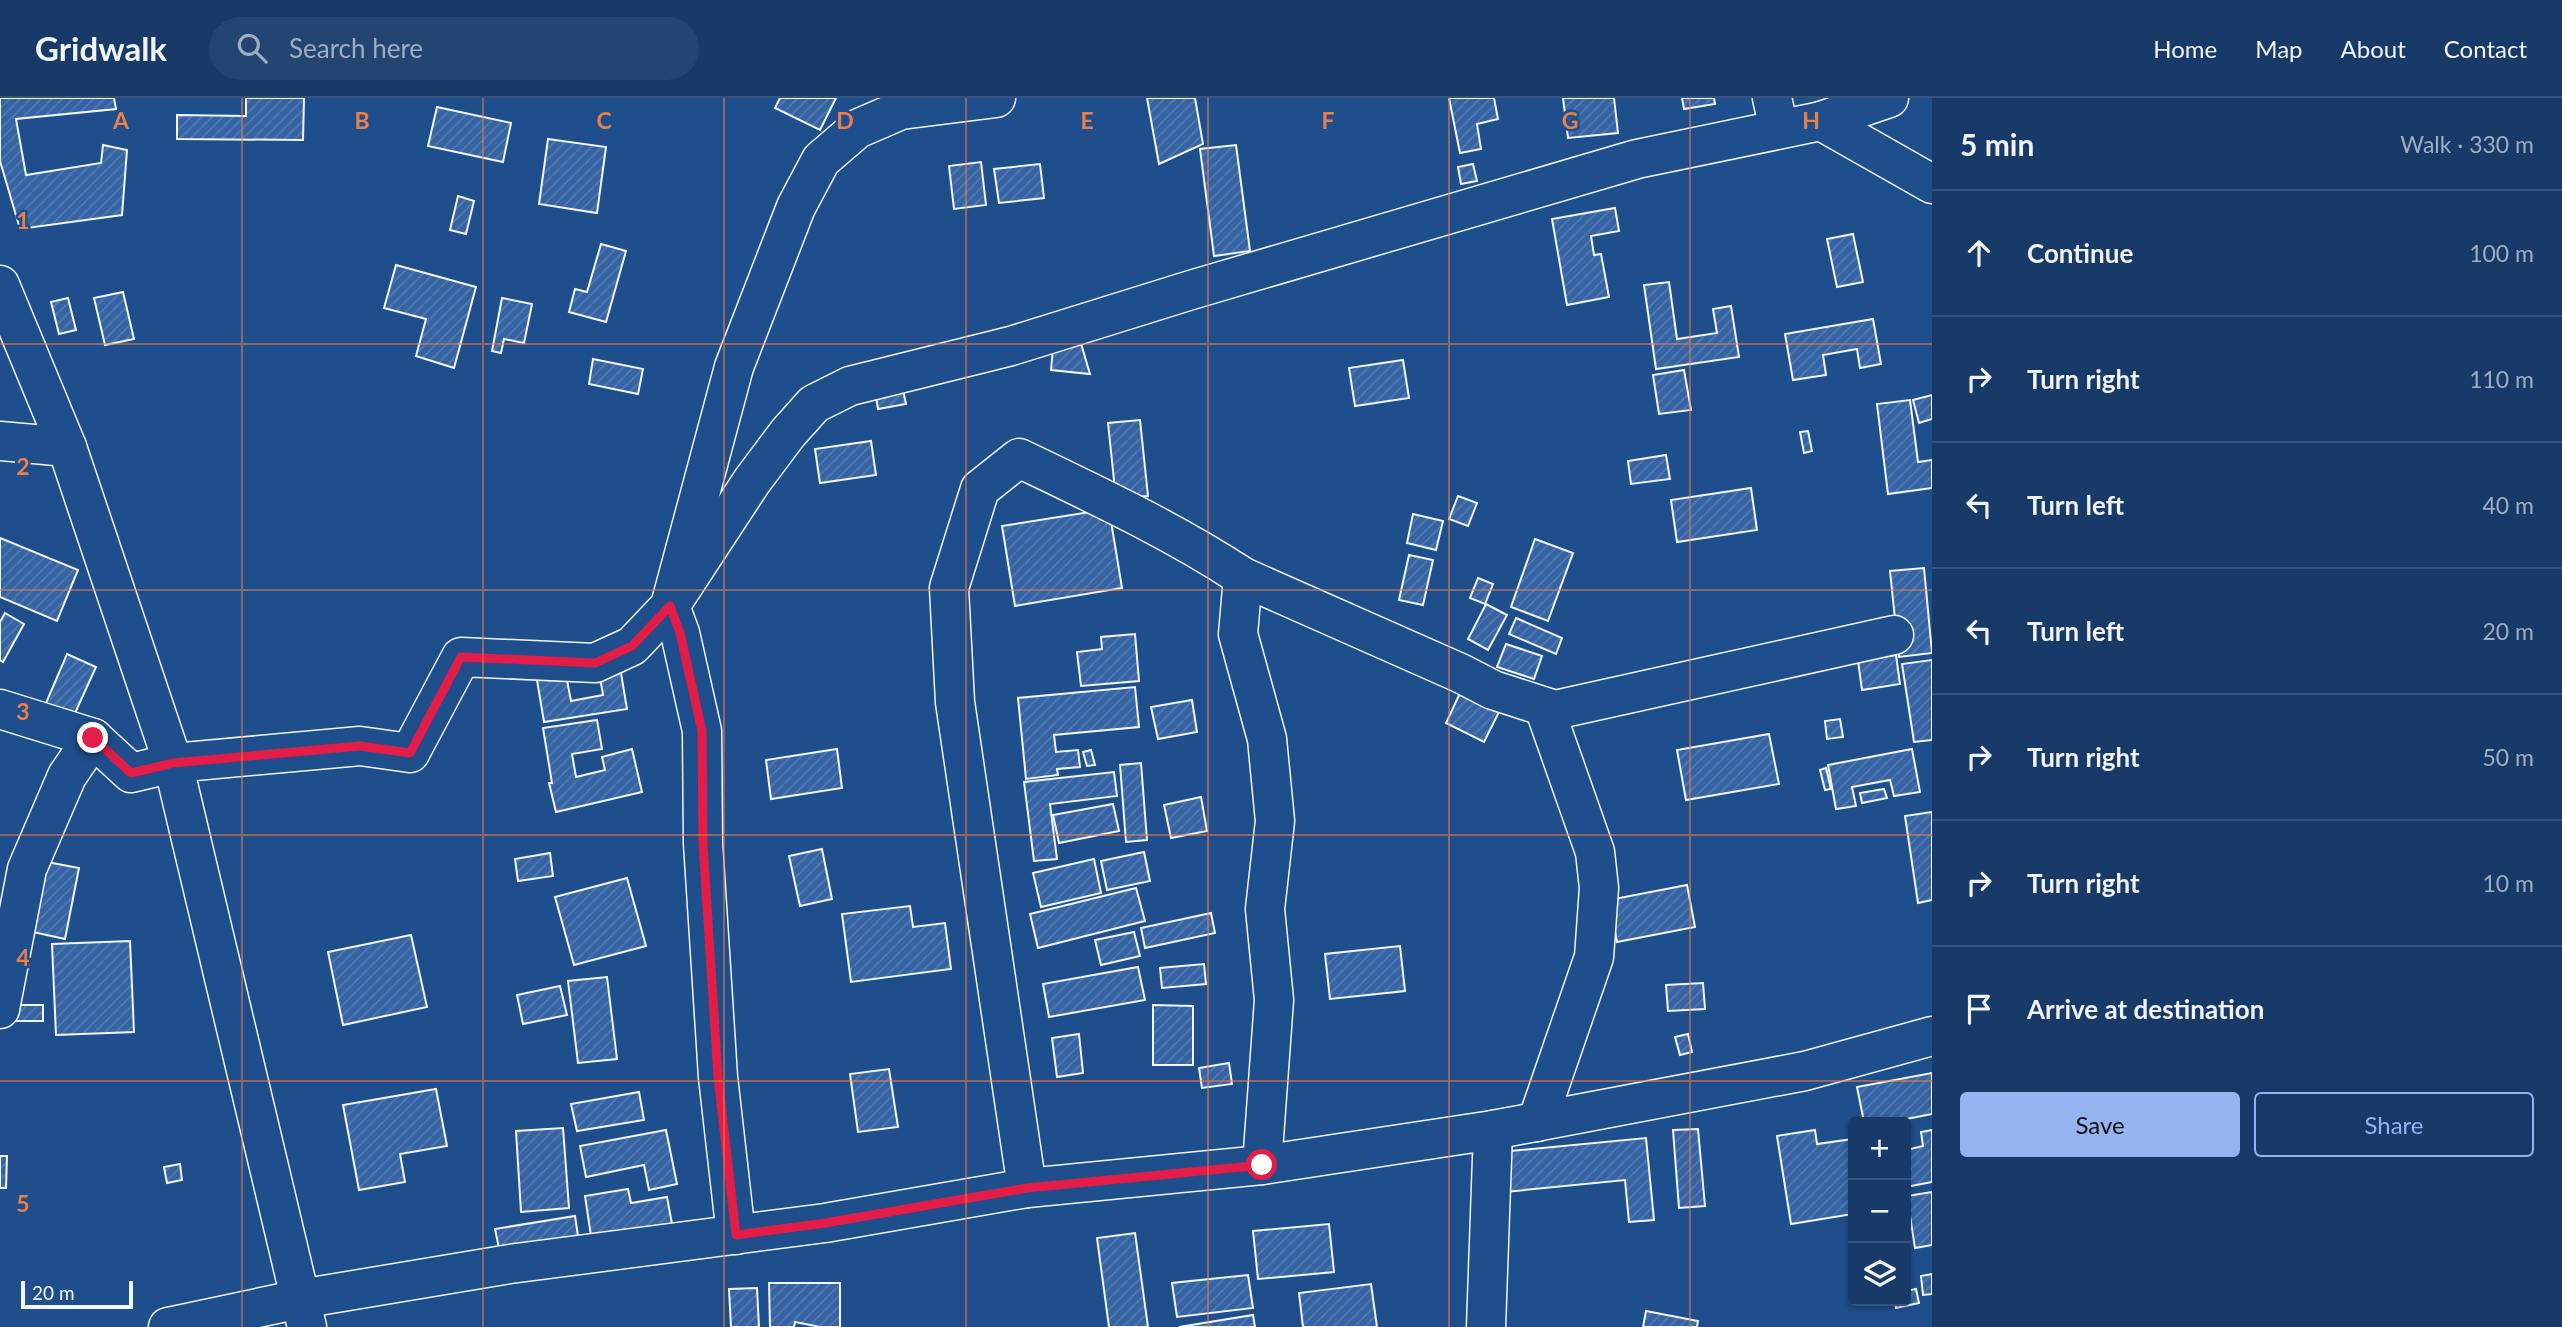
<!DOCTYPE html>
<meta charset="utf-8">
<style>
:root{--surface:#173a69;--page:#244571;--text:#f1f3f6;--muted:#9eadc0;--line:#36547d;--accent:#95b2f1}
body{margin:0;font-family:Lato,sans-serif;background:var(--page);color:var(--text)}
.controls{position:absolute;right:21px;bottom:21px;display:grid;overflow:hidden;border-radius:7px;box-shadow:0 2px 5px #0004}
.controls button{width:63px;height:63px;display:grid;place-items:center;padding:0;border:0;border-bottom:2px solid var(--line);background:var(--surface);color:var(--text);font:35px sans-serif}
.scale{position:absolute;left:21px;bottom:18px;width:112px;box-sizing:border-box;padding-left:7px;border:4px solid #f2f6ff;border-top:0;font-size:19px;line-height:24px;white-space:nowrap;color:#f2f6ff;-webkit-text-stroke:5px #1f4e8c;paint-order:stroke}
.stop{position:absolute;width:21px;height:21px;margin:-16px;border:5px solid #e11d48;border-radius:50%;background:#fff}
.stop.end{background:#e11d48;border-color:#fff;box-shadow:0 2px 7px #0008}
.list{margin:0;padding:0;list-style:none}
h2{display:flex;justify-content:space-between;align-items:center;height:91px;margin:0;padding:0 28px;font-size:30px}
h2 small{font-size:23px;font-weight:400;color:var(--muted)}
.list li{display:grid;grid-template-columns:46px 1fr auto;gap:21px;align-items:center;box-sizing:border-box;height:126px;padding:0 28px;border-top:2px solid var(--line)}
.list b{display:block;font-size:26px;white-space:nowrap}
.list em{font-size:23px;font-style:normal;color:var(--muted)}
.actions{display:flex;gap:14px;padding:21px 28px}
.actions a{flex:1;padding:16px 0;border:2px solid var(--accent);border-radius:7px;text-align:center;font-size:24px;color:var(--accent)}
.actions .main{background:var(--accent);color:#111}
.icon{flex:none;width:38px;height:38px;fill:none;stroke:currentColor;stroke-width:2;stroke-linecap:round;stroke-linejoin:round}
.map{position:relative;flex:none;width:1932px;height:1229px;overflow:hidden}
header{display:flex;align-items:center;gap:42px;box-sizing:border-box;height:98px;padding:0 35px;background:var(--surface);border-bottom:2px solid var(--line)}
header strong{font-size:33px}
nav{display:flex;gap:38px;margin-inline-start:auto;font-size:24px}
.search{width:490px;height:63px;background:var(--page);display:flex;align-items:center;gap:18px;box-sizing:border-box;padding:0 24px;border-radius:38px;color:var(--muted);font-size:26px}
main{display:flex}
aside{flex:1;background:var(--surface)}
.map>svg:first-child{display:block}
.building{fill:url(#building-hatch);stroke:#f2f6ff;stroke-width:2}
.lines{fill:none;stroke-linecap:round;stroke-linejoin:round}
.minor-casing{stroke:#f2f6ff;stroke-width:41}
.minor{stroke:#1f4e8c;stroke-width:38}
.route{stroke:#e11d48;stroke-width:9}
.grid{fill:none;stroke:#ea8049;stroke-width:2;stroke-opacity:0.55}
.grid-label{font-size:23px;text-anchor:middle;font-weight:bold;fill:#ea8049;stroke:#1f4e8c;stroke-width:5;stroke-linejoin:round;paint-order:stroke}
</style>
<header>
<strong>Gridwalk</strong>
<div class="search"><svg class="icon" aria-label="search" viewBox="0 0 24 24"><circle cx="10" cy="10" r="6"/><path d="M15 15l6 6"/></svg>Search here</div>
<nav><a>Home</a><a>Map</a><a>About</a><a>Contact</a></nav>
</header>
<main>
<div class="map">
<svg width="1932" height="1229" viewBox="0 0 1932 1229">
<defs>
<pattern id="building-hatch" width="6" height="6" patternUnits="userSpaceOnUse" patternTransform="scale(1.75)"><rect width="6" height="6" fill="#3563a3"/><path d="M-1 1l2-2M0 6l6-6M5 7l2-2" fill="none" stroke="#537ab1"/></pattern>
</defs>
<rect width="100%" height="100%" fill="#1f4e8c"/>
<g class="building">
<path d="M0 0H114L116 11 16 21 26 77 101 65 103 47 127 52 122 117 20 131 0 63Z"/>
<path d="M246 0H304L303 42 177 41V17L246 18Z"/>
<path d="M780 0H836L820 32 775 10Z"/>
<path d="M1147 0H1195L1203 46 1159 66Z"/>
<path d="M1449 0H1494L1498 21 1477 26 1481 51 1460 55Z"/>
<path d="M1563 0H1614L1618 35 1568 40Z"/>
<path d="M1682 0H1714L1715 6 1684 11Z"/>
<path d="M437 9 511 25 503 64 428 48Z"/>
<path d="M548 41 606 49 597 115 539 106Z"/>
<path d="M1236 47 1250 153 1214 158 1200 51Z"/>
<path d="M981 64 986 107 954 111 949 68Z"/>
<path d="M1040 66 1044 100 999 105 994 71Z"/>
<path d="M1473 66 1477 83 1461 86 1458 69Z"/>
<path d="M458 98 474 103 466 136 450 132Z"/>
<path d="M1615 110 1619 133 1591 138 1594 157 1601 156 1609 199 1567 207 1552 121Z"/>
<path d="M1853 136 1863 184 1837 189 1827 141Z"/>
<path d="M601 146 626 153 606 224 569 214 575 191 587 194Z"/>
<path d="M396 167 476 189 454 270 416 258 426 221 384 210Z"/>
<path d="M1669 184 1677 241 1717 235 1713 211 1731 208 1739 259 1656 271 1644 187Z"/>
<path d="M123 194 134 241 105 247 94 200Z"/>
<path d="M68 200 76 232 59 236 51 204Z"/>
<path d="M502 200 532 206 524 245 504 241 501 255 492 253Z"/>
<path d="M1873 221 1881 266 1860 270 1857 251 1823 257 1826 277 1793 282 1785 236Z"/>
<path d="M1080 242 1090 276 1051 272 1053 250Z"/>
<path d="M593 261 643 271 638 296 589 286Z"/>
<path d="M1403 262 1409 300 1355 308 1349 270Z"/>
<path d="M1684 272 1691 312 1659 316 1653 277Z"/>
<path d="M902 288 906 306 878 311 875 292Z"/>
<path d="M1932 297V321L1919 325 1913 302Z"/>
<path d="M1910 302 1918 364 1932 362V390L1888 396 1877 306Z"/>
<path d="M1140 322 1148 398 1116 401 1108 325Z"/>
<path d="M1808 333 1812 353 1804 355 1800 334Z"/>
<path d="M871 343 876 377 820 385 815 351Z"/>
<path d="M1666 357 1670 381 1631 386 1628 363Z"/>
<path d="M1751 390 1757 432 1677 444 1671 402Z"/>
<path d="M1458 398 1477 405 1468 428 1449 421Z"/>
<path d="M1109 411 1122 490 1015 508 1002 428Z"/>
<path d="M1413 416 1443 423 1436 452 1407 445Z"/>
<path d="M0 440 78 472 57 523 0 499Z"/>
<path d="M1535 441 1573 455 1548 523 1511 509Z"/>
<path d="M1409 457 1433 462 1423 507 1399 502Z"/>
<path d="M1924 470 1932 555 1899 559 1890 473Z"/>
<path d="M1478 480 1493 486 1485 506 1470 500Z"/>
<path d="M1486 506 1507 517 1488 552 1468 541Z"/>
<path d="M5 515 24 526 3 564 0 562V524Z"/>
<path d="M1516 520 1562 540 1556 556 1509 536Z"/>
<path d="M1135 536 1139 583 1081 588 1077 554 1102 551 1101 539Z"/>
<path d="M1506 546 1542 558 1534 581 1497 569Z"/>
<path d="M67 556 96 569 71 624 43 612Z"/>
<path d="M1896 557 1900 586 1862 592 1858 563Z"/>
<path d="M1932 562V642L1914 644 1902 566Z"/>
<path d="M620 569 627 611 544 624 537 582 566 577 571 603 603 597 599 573Z"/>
<path d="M1135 589 1139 629 1054 637 1056 654 1078 652 1080 669 1057 671 1058 677 1026 681 1018 600Z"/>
<path d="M1460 595 1499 614 1484 644 1446 625Z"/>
<path d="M1192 602 1197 634 1158 641 1151 609Z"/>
<path d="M1840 621 1843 639 1827 641 1825 623Z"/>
<path d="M597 622 602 651 572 656 576 679 605 672 602 659 632 651 642 694 556 714 549 685H552L543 630Z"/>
<path d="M1769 636 1779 686 1686 702 1677 652Z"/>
<path d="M837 651 842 690 771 701 766 662Z"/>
<path d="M1912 651 1920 694 1894 698 1890 682 1852 689 1856 708 1836 711 1828 667Z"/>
<path d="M1091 652 1095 667 1087 668 1083 654Z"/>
<path d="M1141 665 1147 742 1126 744 1120 667Z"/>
<path d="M1826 670 1831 691 1825 692 1820 672Z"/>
<path d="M1114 674 1117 698 1050 706 1057 761 1034 763 1024 684Z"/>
<path d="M1884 691 1887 700 1862 705 1860 695Z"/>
<path d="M1201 699 1207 733 1171 740 1164 707Z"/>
<path d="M1113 706 1119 733 1059 745 1053 717Z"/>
<path d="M1932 714V802L1918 805 1905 718Z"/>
<path d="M822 751 832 801 800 808 789 758Z"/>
<path d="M1144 754 1150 783 1107 792 1101 763Z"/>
<path d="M550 755 553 778 518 783 515 761Z"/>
<path d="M1094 761 1101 795 1041 809 1033 775Z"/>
<path d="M47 764 79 770 65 841 33 834Z"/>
<path d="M627 780 646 848 574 867 555 799Z"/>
<path d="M1687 787 1695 829 1617 844 1609 802Z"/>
<path d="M1136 790 1145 823 1038 850 1030 816Z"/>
<path d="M910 808 913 829 945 825 951 871 851 884 842 816Z"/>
<path d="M1211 815 1215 835 1145 850 1141 830Z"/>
<path d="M1134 834 1140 858 1101 867 1095 842Z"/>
<path d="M411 837 427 909 343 927 328 854Z"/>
<path d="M130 843 134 934 56 937 52 846Z"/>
<path d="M1400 848 1405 893 1330 901 1325 856Z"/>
<path d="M1204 866 1206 886 1162 890 1160 870Z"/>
<path d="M1138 869 1145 902 1049 919 1043 886Z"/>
<path d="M607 879 617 961 578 965 568 883Z"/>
<path d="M1703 885 1705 911 1668 913 1666 887Z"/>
<path d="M560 888 567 917 523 926 517 897Z"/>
<rect x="16" y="907" width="27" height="16"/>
<path d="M1153 907 1193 908V967H1153Z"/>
<path d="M1079 936 1083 975 1057 979 1052 940Z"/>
<path d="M1688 936 1692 954 1680 957 1675 939Z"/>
<path d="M1229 965 1232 986 1202 990 1199 970Z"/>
<path d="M889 971 898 1029 858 1034 850 976Z"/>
<path d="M1932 975V1016L1891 1024H1864L1857 989Z"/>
<path d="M436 991 447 1048 400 1056 405 1084 359 1092 343 1007Z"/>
<path d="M639 994 644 1022 577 1033 571 1006Z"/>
<path d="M563 1030 569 1110 521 1114 516 1033Z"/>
<path d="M1698 1031 1705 1108 1679 1110 1673 1032Z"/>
<path d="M666 1032 677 1086 649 1092 644 1067 586 1079 580 1048Z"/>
<path d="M1815 1032 1817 1046 1853 1041V1116L1791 1126 1777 1038Z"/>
<path d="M1932 1032V1084L1906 1089V1052L1923 1048 1921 1034Z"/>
<path d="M1646 1040 1654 1122 1629 1124 1625 1082 1505 1094 1500 1054Z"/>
<path d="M0 1058H7L6 1090H0Z"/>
<path d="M180 1066 182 1082 167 1085 164 1069Z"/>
<path d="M628 1091 631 1105 667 1099 672 1126 591 1138 585 1098Z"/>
<path d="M1932 1094V1147L1915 1150 1907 1098Z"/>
<path d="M575 1118 578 1138 499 1150 495 1131Z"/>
<path d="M1329 1126 1334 1174 1258 1181 1253 1133Z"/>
<path d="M1135 1135 1148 1229H1109L1097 1140Z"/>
<path d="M1932 1176V1196L1923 1197 1921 1178Z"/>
<path d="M1248 1177 1253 1210 1177 1219 1172 1185Z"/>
<path d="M769 1185H840V1229H820L795 1224 794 1229H770Z"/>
<path d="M1371 1186 1377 1229H1303L1299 1195Z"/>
<path d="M757 1190 759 1229H731L729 1191Z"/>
<path d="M1916 1191 1919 1205 1896 1210 1895 1203H1906V1193Z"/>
<path d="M1646 1213 1698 1223 1697 1229H1643Z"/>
<path d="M1253 1217 1255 1229H1179Z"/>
</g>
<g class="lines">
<defs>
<g id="minor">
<path d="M1772 0 1779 31"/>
<path d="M1821 23 1932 86"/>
<path d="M0 187 67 349 173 665 307 1229"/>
<path d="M0 343 67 349"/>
<path d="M1243 479 1238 536 1267 641 1275 723 1265 811 1274 902 1262 1067"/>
<path d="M0 611 93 640 131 675 173 665 360 648 410 655 461 559 595 565 632 548 670 508 752 383 788 335 814 306 850 288 1011 248 1191 192 1637 61 1821 23 1889 0"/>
<path d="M0 911 27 771 67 678 93 640"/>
<path d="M1537 1024 1594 859 1599 790 1595 754 1544 609"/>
<path d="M1027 1090 955 604 949 490 980 391 1019 360C1096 397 1173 433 1243 479L1460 575 1493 592 1555 612 1894 537"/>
<path d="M736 1137 718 979 703 745 702 633 680 535 670 508 734 269 796 109 821 62 857 31 901 12 996 0"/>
<path d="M168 1229 300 1201 510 1166 825 1125 1027 1090 1262 1067 1493 1032 1805 973 1932 938"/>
<path d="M1486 1229 1493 1032"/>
</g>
</defs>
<use href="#minor" class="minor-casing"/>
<use href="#minor" class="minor"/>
</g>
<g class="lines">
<path class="route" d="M93 640 131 675 173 665 360 648 410 655 461 559 595 565 632 548 670 508 680 535 702 633 703 745 718 979 736 1137 825 1125 1027 1090 1262 1067"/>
</g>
<path class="grid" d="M242 0V1229M483 0V1229M724 0V1229M966 0V1229M1208 0V1229M1449 0V1229M1690 0V1229M0 246H1932M0 492H1932M0 737H1932M0 983H1932"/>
<g class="grid-label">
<text x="121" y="31">A</text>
<text x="362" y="31">B</text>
<text x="604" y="31">C</text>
<text x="845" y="31">D</text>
<text x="1087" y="31">E</text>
<text x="1328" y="31">F</text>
<text x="1570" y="31">G</text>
<text x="1811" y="31">H</text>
<text x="23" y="131">1</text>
<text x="23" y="377">2</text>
<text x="23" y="622">3</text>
<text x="23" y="868">4</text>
<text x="23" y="1114">5</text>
</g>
</svg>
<div class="controls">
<button>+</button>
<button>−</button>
<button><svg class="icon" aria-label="layers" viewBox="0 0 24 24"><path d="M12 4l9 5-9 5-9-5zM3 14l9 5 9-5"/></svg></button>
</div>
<div class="scale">20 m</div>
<div class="stop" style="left:1262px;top:1067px"></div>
<div class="stop end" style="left:93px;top:640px"></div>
</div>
<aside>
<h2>5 min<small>Walk · 330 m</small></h2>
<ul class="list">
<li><svg class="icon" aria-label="ahead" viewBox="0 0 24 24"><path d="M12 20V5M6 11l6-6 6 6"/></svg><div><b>Continue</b></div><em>100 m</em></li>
<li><svg class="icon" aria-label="right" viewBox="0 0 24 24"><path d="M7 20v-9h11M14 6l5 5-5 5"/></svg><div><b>Turn right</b></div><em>110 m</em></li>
<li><svg class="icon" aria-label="left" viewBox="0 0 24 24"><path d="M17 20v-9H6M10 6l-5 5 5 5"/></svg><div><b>Turn left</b></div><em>40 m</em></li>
<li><svg class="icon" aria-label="left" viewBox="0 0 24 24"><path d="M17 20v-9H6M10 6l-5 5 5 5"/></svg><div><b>Turn left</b></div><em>20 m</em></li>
<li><svg class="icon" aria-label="right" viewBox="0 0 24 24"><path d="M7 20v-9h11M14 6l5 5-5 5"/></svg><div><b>Turn right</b></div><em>50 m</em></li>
<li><svg class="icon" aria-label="right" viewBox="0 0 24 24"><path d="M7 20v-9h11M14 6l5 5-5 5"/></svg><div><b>Turn right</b></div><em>10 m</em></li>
<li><svg class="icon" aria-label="arrive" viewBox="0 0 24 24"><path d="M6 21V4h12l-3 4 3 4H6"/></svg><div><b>Arrive at destination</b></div></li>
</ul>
<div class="actions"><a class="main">Save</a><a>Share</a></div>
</aside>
</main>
